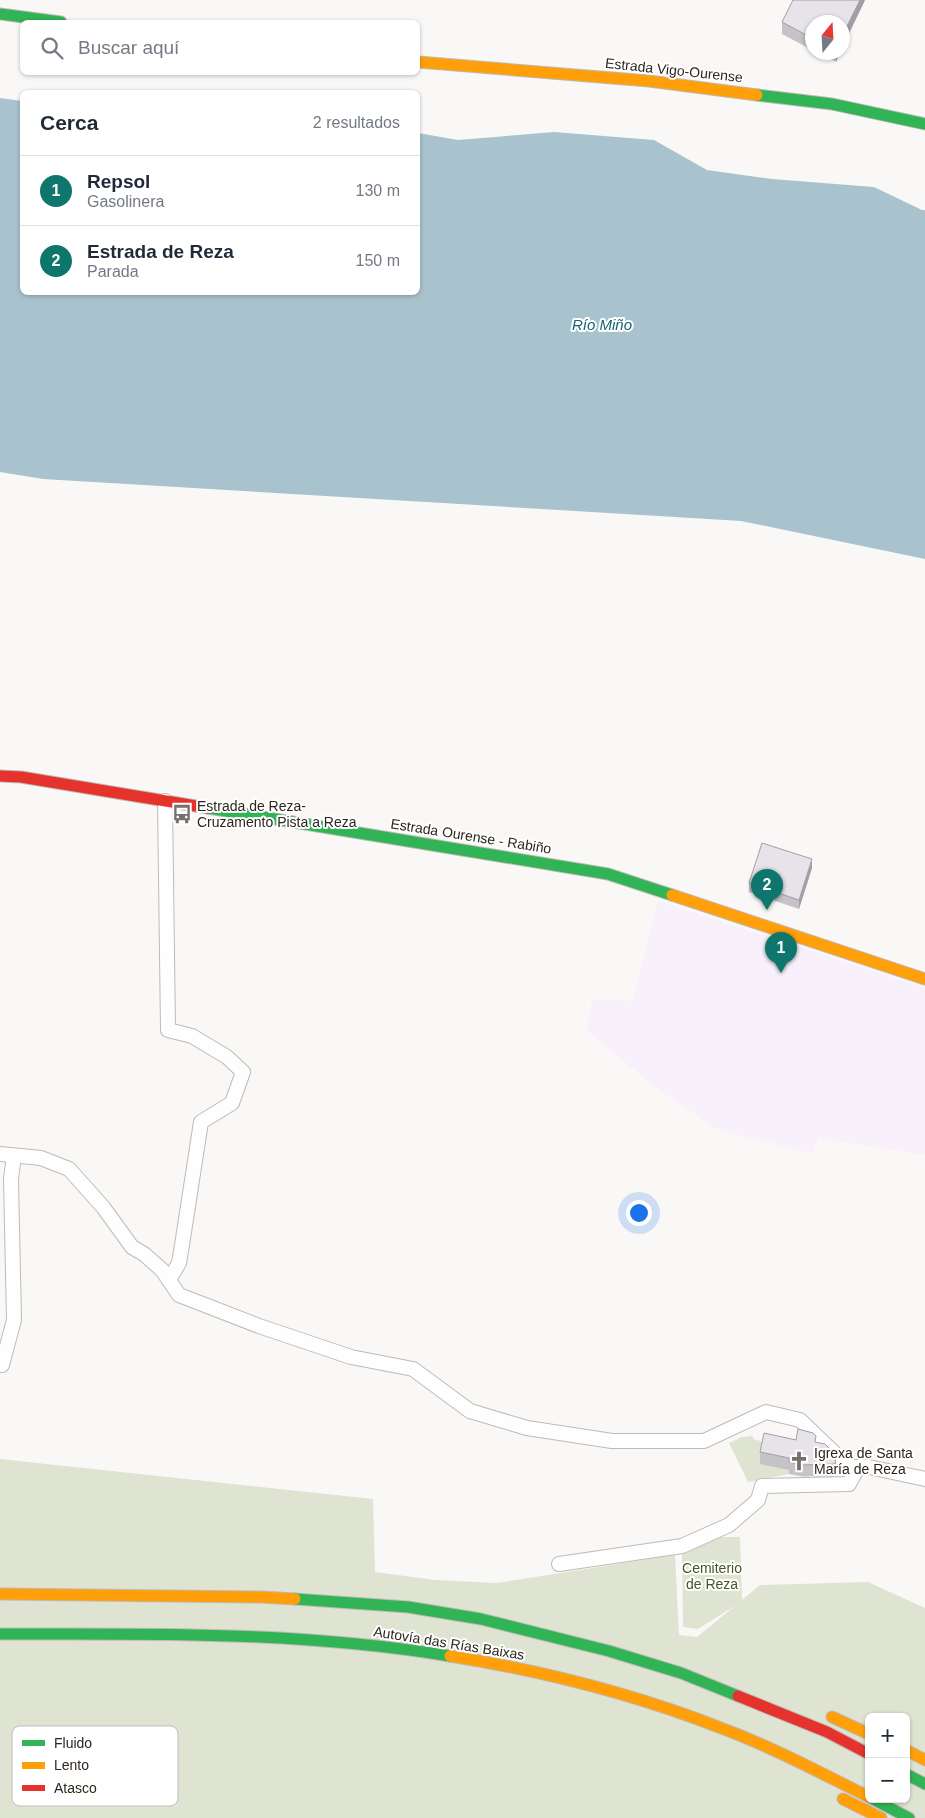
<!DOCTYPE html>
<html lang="es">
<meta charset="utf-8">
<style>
:root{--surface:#fff;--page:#f6f6f7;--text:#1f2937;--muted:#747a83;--line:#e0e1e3;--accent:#0f766e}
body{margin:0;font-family:Arial,sans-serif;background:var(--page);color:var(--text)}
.controls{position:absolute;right:15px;bottom:15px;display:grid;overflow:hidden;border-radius:8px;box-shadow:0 1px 4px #0004}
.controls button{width:45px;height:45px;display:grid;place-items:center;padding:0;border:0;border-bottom:1px solid var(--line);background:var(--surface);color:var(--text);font:25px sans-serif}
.compass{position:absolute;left:805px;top:15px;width:45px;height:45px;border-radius:50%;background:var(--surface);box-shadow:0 1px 4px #0004;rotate:18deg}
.you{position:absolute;left:638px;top:1212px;width:18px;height:18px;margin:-12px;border:4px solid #fff;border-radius:50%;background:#1a73e8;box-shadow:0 0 0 8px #1a73e833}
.badge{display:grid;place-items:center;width:32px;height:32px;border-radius:50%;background:var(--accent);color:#fff;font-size:16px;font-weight:700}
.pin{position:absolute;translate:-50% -41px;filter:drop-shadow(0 1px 2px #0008)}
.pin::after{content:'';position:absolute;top:26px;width:18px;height:15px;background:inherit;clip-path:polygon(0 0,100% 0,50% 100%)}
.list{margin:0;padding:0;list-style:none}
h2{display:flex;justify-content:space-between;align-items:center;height:65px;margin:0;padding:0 20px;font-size:21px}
h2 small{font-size:16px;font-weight:400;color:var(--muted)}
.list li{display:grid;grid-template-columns:32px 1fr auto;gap:15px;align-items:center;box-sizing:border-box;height:70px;padding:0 20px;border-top:1px solid var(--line)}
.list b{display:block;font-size:19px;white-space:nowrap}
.list p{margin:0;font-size:16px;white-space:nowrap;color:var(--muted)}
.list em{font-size:16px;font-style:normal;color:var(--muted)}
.icon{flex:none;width:28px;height:28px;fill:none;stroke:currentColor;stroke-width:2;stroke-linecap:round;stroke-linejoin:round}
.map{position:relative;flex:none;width:925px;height:1818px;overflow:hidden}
.search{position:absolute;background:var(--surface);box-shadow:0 1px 4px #0004;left:20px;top:20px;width:400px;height:55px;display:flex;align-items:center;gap:12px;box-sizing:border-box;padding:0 18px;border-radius:8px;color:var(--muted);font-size:19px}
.panel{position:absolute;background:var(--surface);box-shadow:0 1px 4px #0004;left:20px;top:90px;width:400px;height:205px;border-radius:8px}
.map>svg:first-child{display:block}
.industrial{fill:#f8f0fa}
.green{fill:#dee3d2;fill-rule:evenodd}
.water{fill:#a8c3cd}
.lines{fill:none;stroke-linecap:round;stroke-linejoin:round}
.street-casing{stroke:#bfbab5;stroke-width:16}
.fast-casing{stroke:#bfbab5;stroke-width:13}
.slow-casing{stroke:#bfbab5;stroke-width:13}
.jam-casing{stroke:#bfbab5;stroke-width:13}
.street{stroke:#fefefe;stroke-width:14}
.fast{stroke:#30b455;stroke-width:11}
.slow{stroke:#ff9f0a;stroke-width:11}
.jam{stroke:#e5322d;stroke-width:11}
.wall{fill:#c6c3c8}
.shaded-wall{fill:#a19fa3}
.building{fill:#e6e3e9;stroke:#a19fa3}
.labels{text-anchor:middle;stroke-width:4;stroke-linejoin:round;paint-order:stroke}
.street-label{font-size:14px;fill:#2e261e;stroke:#fff}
.poi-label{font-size:14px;fill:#2e261e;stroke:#fff;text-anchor:start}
.park-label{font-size:14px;fill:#475622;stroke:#fff}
.water-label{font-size:15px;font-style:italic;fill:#176178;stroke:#fff}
.key{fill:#fff;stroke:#c0bebc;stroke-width:1}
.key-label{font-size:14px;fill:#2e261e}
</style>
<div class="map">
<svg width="925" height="1818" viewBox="0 0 925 1818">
<rect width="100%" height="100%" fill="#faf8f6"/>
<path class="industrial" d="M658 901 925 988V1155L819 1138 811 1153 716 1129 650 1083 587 1031 592 999 633 1001Z"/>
<g class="green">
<path d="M753 1436V1439L790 1449 794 1439 802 1441 838 1459 833 1481 810 1476 809 1478 789 1474 748 1482 729 1443 742 1437Z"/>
<path d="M0 1459 373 1499 375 1572 435 1580 497 1583 675 1555 679 1635 697 1637 736 1605 698 1629 683 1627 682 1553 716 1537H740L742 1600 760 1585 868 1582 925 1608V1818H0ZM869 1717H906V1799H869Z"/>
</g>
<path class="water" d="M0 98 22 101V292H418V133L458 140 554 132 654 140 707 170 772 179 874 187 922 210H925V559L741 521 43 479 0 472Z"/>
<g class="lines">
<defs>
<g id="street">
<path d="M165 801 168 1030 192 1036 227 1057 243 1072 232 1103 201 1122 182 1245 179 1263 169 1280"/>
<path d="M0 1154 41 1158 69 1169 103 1207 132 1247 144 1254 162 1270 179 1295 259 1326 351 1357 413 1369 470 1411 527 1428 612 1441H704L766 1412 800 1420 849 1467H869L925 1479"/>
<path d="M2 1365 14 1320 11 1179 14 1156"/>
<path d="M559 1564 682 1546 729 1525 758 1500 762 1486 849 1484 858 1467"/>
</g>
<g id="fast">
<path d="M0 14 61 22"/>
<path d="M757 95 832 104 925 124"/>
<path d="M208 808 608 874 672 895"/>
<path d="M295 1599 408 1607 481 1619 609 1651 681 1673 738 1696"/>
<path d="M0 1634C151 1634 300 1631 450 1656"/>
<path d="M906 1774 925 1784"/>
<path d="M873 1799 909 1818"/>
</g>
<g id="slow">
<path d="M418 62 649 81 757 95"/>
<path d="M672 895 925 979"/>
<path d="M0 1594 261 1597 295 1599"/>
<path d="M450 1656C543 1671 634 1694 721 1728 772 1747 821 1773 869 1797"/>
<path d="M832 1717 869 1734"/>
<path d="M906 1750 925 1760"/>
<path d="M843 1799 881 1818"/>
</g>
<g id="jam">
<path d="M0 776 21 777 208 808"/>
<path d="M738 1696 827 1732 869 1754"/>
</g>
</defs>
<use href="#street" class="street-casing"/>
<use href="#fast" class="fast-casing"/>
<use href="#slow" class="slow-casing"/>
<use href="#jam" class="jam-casing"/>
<use href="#street" class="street"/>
<use href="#fast" class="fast"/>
<use href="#slow" class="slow"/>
<use href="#jam" class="jam"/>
</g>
<g class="wall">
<path d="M865 0 842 48V22H812V50L782 34V22Z"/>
<path d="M818 52H840L836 62Z"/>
<path d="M812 868 799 909 749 892V883Z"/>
<path d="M796 1440 825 1444 836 1467 835 1476H801L789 1474V1470L760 1464V1452Z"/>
</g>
<g class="shaded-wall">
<path d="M860 0H865L842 48V36Z"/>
<path d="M836 52H840L836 62Z"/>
<path d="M812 859V868L799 909V900Z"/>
<path d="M836 1455V1467L835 1476V1464Z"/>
</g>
<g class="building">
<path d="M793 0H860L842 36V22H812V38L782 22Z"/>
<path d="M762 843 812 859 799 900 749 883Z"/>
<path d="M798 1429 813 1433 816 1436 815 1442 825 1444 836 1455 835 1464 801 1465 789 1462V1458L760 1452 764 1433 796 1440Z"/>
</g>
<defs>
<symbol id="bus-bare" viewBox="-9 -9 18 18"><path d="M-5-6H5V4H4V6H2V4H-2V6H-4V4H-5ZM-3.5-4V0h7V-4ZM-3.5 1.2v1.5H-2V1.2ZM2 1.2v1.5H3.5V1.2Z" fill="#75706a" stroke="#fff" stroke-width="2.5" paint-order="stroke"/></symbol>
<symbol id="church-bare" viewBox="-9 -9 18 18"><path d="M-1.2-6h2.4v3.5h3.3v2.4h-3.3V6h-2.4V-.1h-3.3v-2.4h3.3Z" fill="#75706a" stroke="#fff" stroke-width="2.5" paint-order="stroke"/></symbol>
</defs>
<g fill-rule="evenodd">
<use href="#bus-bare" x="168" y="800" width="28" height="28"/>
<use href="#church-bare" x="785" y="1447" width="28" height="28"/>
</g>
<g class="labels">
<g class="street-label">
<text transform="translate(674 70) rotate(6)" y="5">Estrada Vigo-Ourense</text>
<text transform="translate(471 836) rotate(9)" y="5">Estrada Ourense - Rabiño</text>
<text transform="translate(449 1643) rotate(9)" y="5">Autovía das Rías Baixas</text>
</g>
<g class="poi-label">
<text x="197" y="811">Estrada de Reza-<tspan x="197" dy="16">Cruzamento Pista a Reza</tspan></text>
<text x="814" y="1458">Igrexa de Santa<tspan x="814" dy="16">María de Reza</tspan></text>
</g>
<g class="park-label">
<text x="712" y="1573">Cemiterio<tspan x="712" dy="16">de Reza</tspan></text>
</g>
<g class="water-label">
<text x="602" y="330">Río Miño</text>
</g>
</g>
<rect x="12" y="1726" width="166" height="80" rx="8" class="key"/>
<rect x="22" y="1740" width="23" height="6" fill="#30b455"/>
<rect x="22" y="1762" width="23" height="7" fill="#ff9f0a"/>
<rect x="22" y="1785" width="23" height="6" fill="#e5322d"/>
<g class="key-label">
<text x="54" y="1748">Fluido</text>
<text x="54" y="1770">Lento</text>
<text x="54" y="1793">Atasco</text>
</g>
</svg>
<div class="controls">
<button>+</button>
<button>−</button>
</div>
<svg class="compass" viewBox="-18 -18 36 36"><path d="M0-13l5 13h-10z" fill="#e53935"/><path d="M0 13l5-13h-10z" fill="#747a83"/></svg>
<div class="you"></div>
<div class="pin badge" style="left:781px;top:973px">1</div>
<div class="pin badge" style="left:767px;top:910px">2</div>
<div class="search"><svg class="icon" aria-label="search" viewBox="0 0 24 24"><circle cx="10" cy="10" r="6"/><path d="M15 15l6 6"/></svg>Buscar aquí</div>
<section class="panel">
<h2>Cerca<small>2 resultados</small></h2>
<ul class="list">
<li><span class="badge">1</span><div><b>Repsol</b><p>Gasolinera</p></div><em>130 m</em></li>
<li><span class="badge">2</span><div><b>Estrada de Reza</b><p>Parada</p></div><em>150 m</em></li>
</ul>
</section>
</div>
